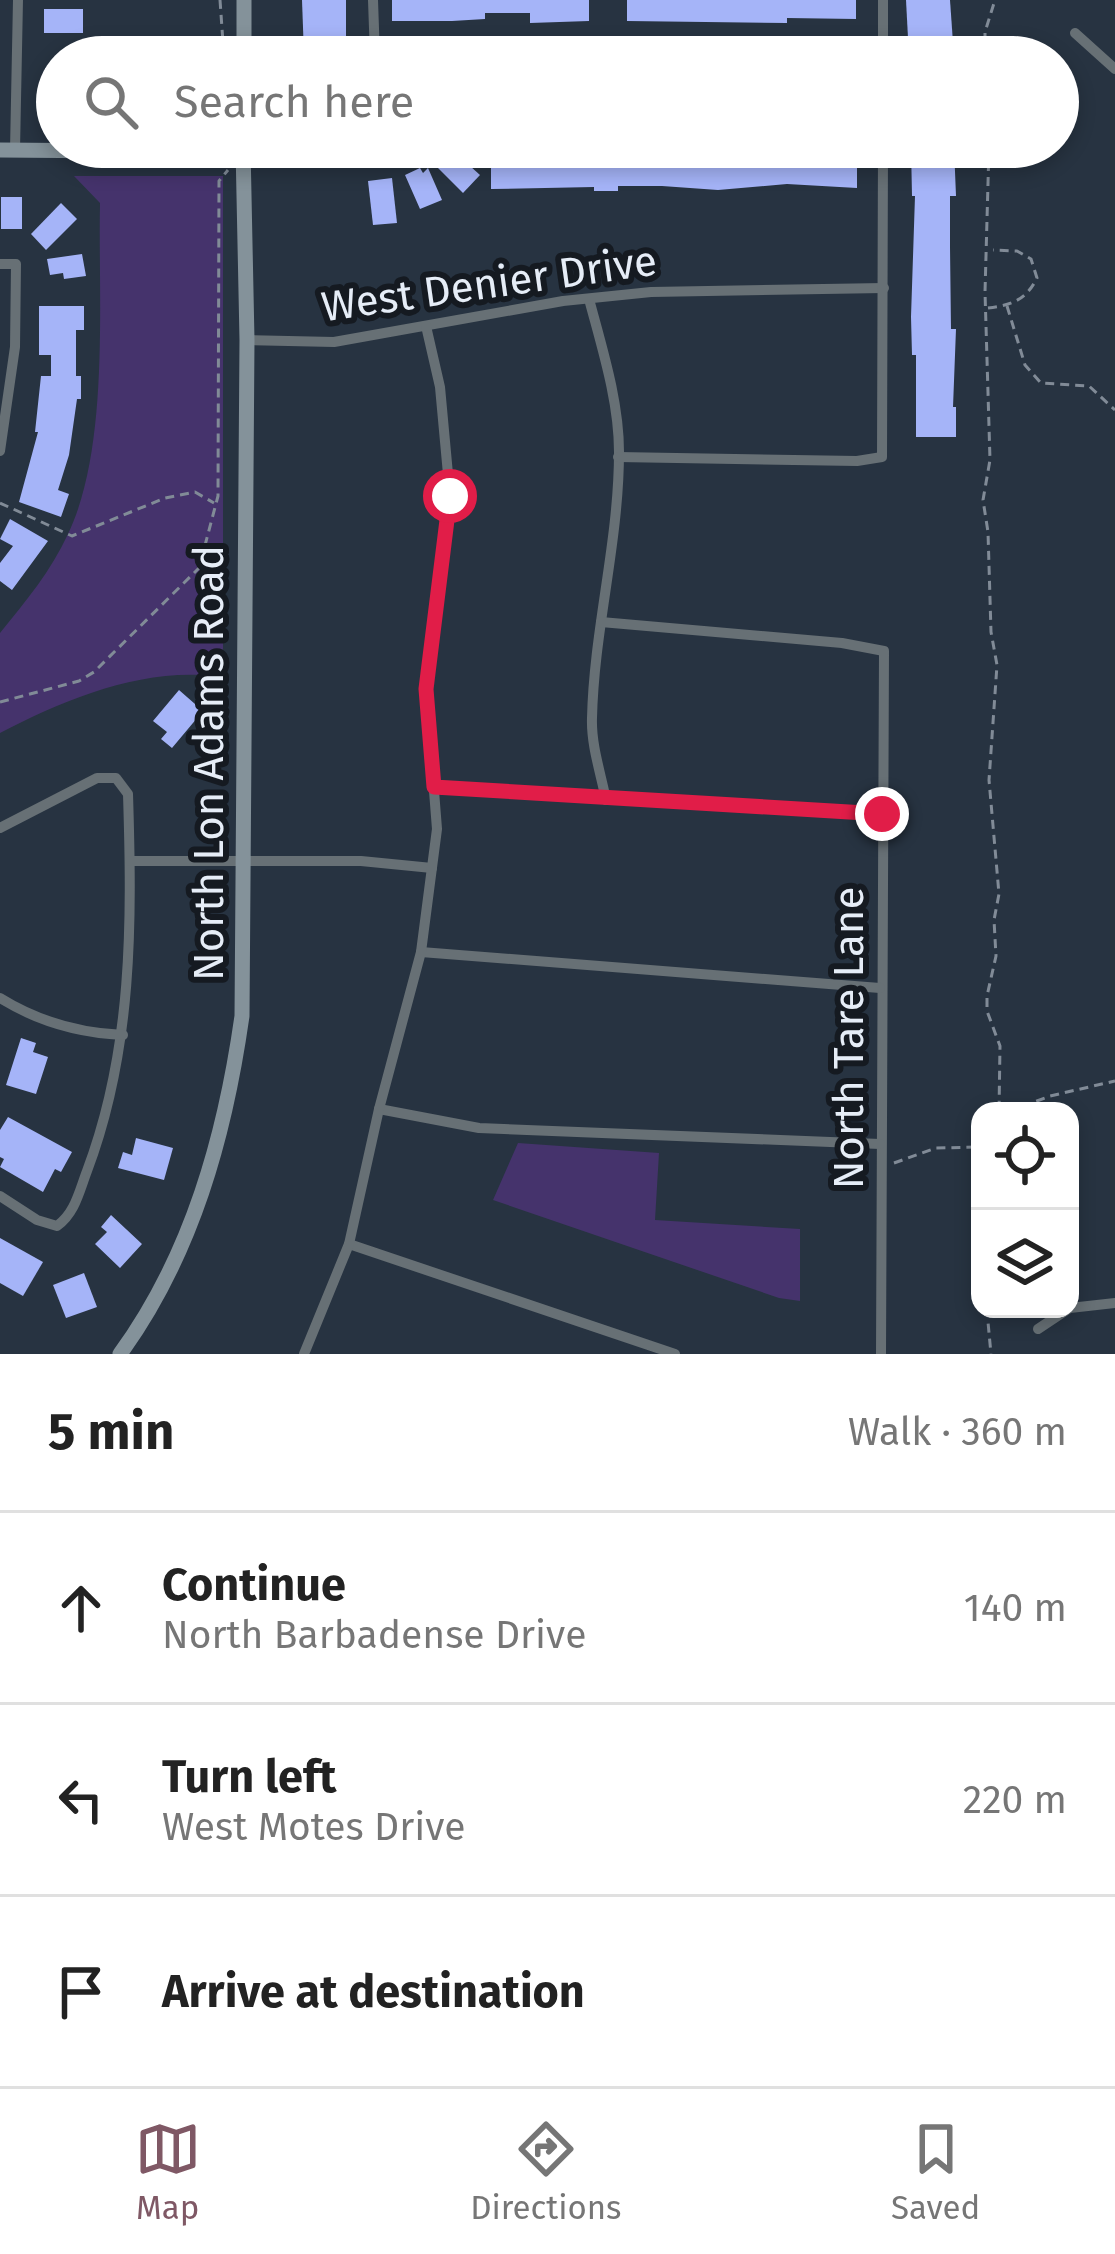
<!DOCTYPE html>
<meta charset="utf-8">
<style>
:root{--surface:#fff;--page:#f2f2f2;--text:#222;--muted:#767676;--line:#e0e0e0;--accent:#7f5865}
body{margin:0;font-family:"Fira Sans",sans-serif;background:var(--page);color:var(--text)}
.controls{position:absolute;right:36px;bottom:36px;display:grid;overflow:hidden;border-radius:24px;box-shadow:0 6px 18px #0003}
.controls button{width:108px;height:108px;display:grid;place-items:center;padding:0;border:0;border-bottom:3px solid var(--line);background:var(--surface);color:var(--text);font:60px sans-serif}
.stop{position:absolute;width:36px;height:36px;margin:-27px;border:9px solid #e11d48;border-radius:50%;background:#fff}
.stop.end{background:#e11d48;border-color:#fff;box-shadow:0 3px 12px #0008}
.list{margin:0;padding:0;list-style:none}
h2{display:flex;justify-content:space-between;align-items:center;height:156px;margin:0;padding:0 48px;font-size:51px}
h2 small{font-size:39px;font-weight:400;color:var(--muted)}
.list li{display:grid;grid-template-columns:78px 1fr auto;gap:36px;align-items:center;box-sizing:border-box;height:192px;padding:0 48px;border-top:3px solid var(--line)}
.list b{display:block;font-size:45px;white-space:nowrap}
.list p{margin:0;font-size:39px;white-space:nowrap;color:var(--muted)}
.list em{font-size:39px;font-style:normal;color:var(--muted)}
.icon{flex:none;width:66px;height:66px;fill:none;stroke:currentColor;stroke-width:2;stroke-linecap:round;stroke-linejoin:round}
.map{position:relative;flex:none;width:1115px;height:1354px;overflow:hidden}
.search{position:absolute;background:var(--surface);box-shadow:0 6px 18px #0003;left:36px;right:36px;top:36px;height:132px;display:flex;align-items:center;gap:30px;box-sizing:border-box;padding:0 42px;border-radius:66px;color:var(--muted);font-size:45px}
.sheet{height:732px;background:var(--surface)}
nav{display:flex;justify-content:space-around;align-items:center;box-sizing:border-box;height:168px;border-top:3px solid var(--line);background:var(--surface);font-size:33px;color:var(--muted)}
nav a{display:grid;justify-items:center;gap:6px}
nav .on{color:var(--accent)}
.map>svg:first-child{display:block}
.green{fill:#45336c}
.building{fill:#a5b4f8}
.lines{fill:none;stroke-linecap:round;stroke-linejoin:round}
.path{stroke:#818b97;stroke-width:3;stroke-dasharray:9 6;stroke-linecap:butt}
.street{stroke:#677075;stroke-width:10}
.secondary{stroke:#84929a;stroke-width:15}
.route{stroke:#e11d48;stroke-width:15}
.labels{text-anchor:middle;stroke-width:12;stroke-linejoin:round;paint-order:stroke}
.street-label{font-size:42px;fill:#e6edf7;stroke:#151a21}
</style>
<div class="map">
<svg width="1115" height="1354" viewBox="0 0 1115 1354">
<rect width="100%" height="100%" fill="#273341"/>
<g class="green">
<path d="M74 176H223V721L203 675C133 671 61 701 0 733V633C26 601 51 571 68 534 110 446 98 300 100 203Z"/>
<path d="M518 1143 659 1153 655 1220 800 1229V1301L779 1298 493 1200Z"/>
</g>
<g class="building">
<path d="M302 0H346V55H304Z"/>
<path d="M392 0H589V21L530 23V13H485V19L452 21H392Z"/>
<path d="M627 0H856V19L787 18V23L627 21Z"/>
<path d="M906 0H950L954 57H909Z"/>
<rect x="44" y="9" width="39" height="24"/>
<rect x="45" y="68" width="12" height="23"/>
<rect x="298" y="147" width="45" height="11"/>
<path d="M449 147 480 175 463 193 433 163Z"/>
<path d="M491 147H857V188L787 184 718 190 662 186H618V191H594V187L491 189Z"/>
<path d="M911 147H954L956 196H950V247L951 329H956L953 407H956V437H916V355H912L911 317 915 196H912Z"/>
<path d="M420 168 423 173 428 168 442 200 420 209 405 175Z"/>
<path d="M392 178 397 223 373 225 368 181Z"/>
<rect x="1" y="197" width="21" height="32"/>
<path d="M61 203 77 219 46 250 31 234Z"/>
<path d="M82 254 86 276 64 279 63 273 50 275 47 259Z"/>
<path d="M39 306H84V330H76V376H81V399H77L69 455 58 490 69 494 61 517 19 502 38 432H35L41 376H51V355H39Z"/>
<path d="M10 519 48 541 12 590 0 581V563L13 546 0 539Z"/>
<path d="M179 690 203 711 172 748 161 739 167 732 153 721Z"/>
<path d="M21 1038 36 1043 33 1052 48 1057 36 1094 6 1085Z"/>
<path d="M8 1117 72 1152 61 1172 55 1169 43 1192 0 1167 4 1159 0 1157V1130Z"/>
<path d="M136 1138 173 1148 164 1180 118 1168 123 1152 132 1155Z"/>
<path d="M111 1215 142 1244 120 1268 95 1244 107 1232 101 1227Z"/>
<path d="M0 1238 43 1262 23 1296 0 1283Z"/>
<path d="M84 1273 97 1307 66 1318 53 1285Z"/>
</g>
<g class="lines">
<g class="path">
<path d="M220 0 224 57"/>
<path d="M985 57V32L995 0"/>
<path d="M989 147 985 292 990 460 983 500 988 532 991 632 997 665 989 780 999 894 994 920 996 956 987 996V1011L1000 1046 999 1111"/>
<path d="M1007 306 1025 365 1041 383 1089 386 1115 410"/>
<path d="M988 308C1012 305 1026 300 1037 278L1031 259 1017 251 993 250"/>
<path d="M0 503 72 536 165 498 195 492 214 503"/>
<path d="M0 702 79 681 94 672 199 568 218 496 219 181 228 170"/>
<path d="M1027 1111 1029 1104 1050 1096 1115 1081"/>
<path d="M894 1163 936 1148 980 1147"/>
<path d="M991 1309 988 1322 991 1354"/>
</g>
<g class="street">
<path d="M373 0 375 57"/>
<path d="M883 0V57"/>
<path d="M1075 33 1115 69"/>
<path d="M15 150 18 0"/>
<path d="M0 264H16L15 347 0 451"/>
<path d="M589 299C602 348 619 401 619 452 619 542 594 629 592 718 591 745 601 774 606 800"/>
<path d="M247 340 334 342 563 301 651 292 884 288"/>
<path d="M618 457 857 461 882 457 883 147"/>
<path d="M601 622 842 643 884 651 881 1354"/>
<path d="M434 787 882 814"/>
<path d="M0 828 97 778H116L128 794C132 922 133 1049 87 1171 79 1192 75 1213 57 1226L37 1220 0 1196"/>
<path d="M130 861H361L432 868"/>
<path d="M421 952 880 988"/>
<path d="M0 998C37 1021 78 1033 123 1035"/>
<path d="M379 1109 479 1128 880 1144"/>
<path d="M349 1244 675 1354"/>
<path d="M1070 1308 1115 1303"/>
<path d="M1038 1329 1068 1309"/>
<path d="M304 1354 349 1244 379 1109 421 952 437 829 426 689 450 496 440 387 426 326"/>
</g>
<g class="secondary">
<path d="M244 57V0"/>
<path d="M0 150 243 152"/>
<path d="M120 1354C192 1255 225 1136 242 1016L247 340 243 147"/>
</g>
</g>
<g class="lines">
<path class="route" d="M450 496 426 689 434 787 882 814"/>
</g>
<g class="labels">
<g class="street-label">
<text transform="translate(489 283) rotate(-8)" y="15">West Denier Drive</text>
<text transform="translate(208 763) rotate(-90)" y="15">North Lon Adams Road</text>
<text transform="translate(848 1038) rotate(-90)" y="15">North Tare Lane</text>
</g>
</g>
</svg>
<div class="controls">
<button><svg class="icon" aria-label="locate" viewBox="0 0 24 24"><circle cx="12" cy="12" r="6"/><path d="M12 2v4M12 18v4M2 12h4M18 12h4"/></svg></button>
<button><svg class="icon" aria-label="layers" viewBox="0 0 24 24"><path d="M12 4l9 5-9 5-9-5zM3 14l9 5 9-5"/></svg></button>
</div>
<div class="stop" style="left:450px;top:496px"></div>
<div class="stop end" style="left:882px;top:814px"></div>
<div class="search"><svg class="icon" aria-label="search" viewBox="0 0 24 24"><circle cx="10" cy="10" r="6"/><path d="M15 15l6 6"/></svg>Search here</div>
</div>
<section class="sheet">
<h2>5 min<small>Walk · 360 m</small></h2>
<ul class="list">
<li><svg class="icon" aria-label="ahead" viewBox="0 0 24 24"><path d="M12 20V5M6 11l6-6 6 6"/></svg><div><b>Continue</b><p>North Barbadense Drive</p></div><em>140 m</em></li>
<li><svg class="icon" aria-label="left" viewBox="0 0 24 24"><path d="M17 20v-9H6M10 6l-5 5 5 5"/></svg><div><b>Turn left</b><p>West Motes Drive</p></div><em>220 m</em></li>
<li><svg class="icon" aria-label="arrive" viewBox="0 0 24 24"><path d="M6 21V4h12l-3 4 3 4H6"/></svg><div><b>Arrive at destination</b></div></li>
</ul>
</section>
<nav>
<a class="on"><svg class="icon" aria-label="map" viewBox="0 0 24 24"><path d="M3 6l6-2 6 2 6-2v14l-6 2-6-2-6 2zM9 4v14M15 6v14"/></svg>Map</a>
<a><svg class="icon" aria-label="directions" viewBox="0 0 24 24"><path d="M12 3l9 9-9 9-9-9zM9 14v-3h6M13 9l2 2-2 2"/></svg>Directions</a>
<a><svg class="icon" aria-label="saved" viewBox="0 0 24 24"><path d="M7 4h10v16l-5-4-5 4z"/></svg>Saved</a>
</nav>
